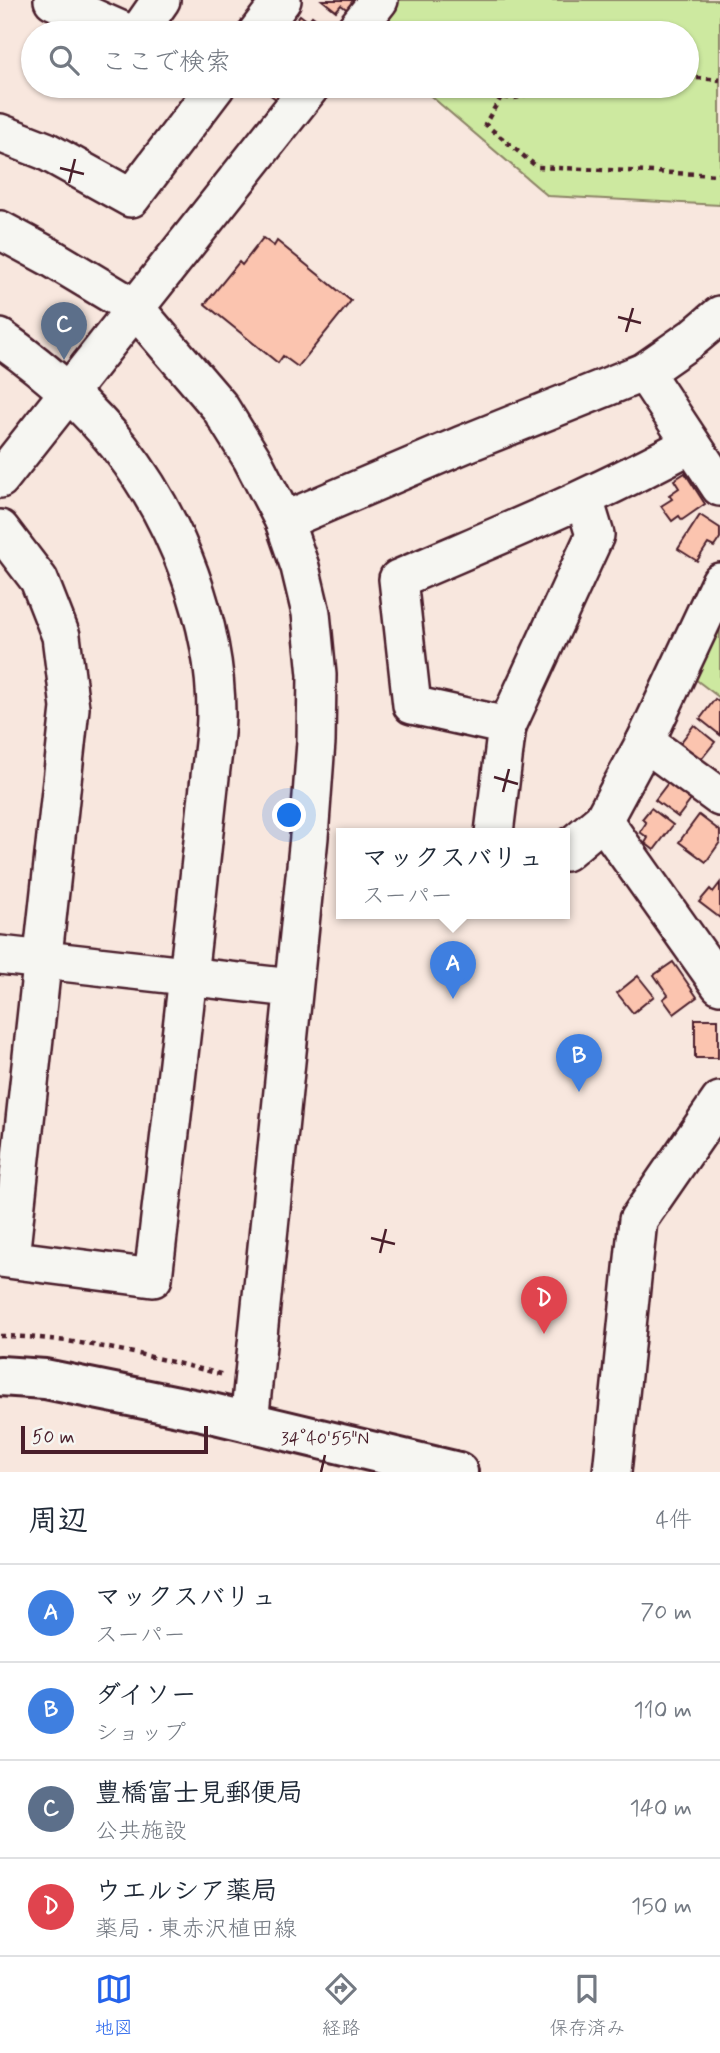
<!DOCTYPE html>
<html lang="ja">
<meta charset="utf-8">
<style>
:root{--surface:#fff;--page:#f6f6f7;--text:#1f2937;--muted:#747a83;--line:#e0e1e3;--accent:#2563eb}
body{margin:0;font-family:Mynerve,"Klee One",sans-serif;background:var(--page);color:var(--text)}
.scale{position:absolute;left:21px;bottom:18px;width:187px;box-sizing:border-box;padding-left:7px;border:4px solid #4a1f2b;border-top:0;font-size:19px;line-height:24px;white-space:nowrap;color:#4a1f2b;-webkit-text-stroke:5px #f6f6f2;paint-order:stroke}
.you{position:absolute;left:290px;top:816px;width:24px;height:24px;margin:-18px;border:5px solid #fff;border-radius:50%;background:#1a73e8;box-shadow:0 0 0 10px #1a73e833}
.badge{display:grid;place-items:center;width:46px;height:46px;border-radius:50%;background:var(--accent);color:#fff;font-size:23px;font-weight:700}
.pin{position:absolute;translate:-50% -58px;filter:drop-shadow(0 2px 4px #0008)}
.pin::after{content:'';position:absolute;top:37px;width:24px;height:21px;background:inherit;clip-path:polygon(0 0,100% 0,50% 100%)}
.popup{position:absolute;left:336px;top:828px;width:234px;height:91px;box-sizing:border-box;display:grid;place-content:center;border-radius:0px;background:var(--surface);filter:drop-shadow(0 2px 5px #0005);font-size:23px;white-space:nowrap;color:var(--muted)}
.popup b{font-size:26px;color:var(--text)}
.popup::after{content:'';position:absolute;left:50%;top:100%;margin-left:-14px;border:14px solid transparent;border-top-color:var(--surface)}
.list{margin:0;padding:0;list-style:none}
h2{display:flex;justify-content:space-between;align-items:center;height:91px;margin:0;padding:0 28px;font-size:30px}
h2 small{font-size:23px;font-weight:400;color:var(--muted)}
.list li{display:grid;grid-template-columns:46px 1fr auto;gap:21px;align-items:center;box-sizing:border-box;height:98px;padding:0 28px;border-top:2px solid var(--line)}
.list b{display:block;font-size:26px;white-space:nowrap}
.list p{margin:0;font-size:23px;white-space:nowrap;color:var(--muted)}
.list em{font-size:23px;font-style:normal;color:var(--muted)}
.icon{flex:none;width:38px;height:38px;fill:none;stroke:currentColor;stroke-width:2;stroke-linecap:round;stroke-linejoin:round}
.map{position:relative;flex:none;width:720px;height:1472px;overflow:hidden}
.search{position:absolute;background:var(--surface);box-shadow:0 2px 5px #0004;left:21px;right:21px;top:21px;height:77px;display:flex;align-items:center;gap:18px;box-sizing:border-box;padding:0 24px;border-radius:38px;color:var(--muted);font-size:26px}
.sheet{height:483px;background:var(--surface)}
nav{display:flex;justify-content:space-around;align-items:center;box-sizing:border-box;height:98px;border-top:2px solid var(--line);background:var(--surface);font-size:19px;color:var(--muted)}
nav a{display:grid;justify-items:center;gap:4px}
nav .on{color:var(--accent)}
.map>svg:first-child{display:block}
.green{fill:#cde9a0;stroke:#8c8466;stroke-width:2}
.building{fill:#fbc4af;stroke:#4a1f2b;stroke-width:2}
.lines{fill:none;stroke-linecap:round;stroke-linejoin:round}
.minor-casing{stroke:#4a1f2b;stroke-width:42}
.major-casing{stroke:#4a1f2b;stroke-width:44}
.path{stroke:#4a1f2b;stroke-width:4.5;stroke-dasharray:5 5;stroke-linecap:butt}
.minor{stroke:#f6f6f2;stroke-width:37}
.major{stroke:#f6f6f2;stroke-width:38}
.ticks{fill:none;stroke:#4a1f2b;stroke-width:2.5}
.ticks-label{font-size:18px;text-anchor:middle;fill:#4a1f2b;stroke:#f6f6f2;stroke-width:5;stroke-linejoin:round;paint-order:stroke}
</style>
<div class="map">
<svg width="720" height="1472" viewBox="0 0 720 1472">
<rect width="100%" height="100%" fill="#f8e7de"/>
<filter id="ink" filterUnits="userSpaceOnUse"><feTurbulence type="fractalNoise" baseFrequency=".0143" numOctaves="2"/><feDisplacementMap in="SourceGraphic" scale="14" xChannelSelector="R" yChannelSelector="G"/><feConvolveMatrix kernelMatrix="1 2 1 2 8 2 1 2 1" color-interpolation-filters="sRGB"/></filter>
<g filter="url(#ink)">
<g class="green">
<path d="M393 0H720V205L548 196 419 86H687V33H370Z"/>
<path d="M720 614V698L691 676Z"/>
</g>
<g class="building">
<path d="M322 0H357L349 11 341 5 336 11Z"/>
<path d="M300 15 308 21 312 16 333 32 286 33Z"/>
<path d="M259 86H289L277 100Z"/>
<path d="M263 238 274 246 277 241 351 301 298 367 283 356 278 363 205 304 239 262 242 265Z"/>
<path d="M685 473 705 504 682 520 679 516 672 521 661 506 672 499 669 495 679 488 674 480Z"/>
<path d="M700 515 720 528V538L714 547 708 544 697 561 678 549Z"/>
<path d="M715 699 720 703V735L700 719Z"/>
<path d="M694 725 715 742 699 762 678 746Z"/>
<path d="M671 779 694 796 678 817 655 800Z"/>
<path d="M651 808 673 825 654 850 645 843 648 838 640 832 646 823 642 819Z"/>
<path d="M699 815 720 831V842L706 862 679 842Z"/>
<path d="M720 883V918L699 902 710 889 713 892Z"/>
<path d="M673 962 697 997 674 1014 663 999 668 995 654 975Z"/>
<path d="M638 976 654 996 633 1013 617 993Z"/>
<rect x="695" y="1019" width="23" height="39"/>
</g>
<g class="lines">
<defs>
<g id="minor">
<path d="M53 0 127 33"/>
<path d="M138 33 161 0"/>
<path d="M257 33 282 0"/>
<path d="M353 33 379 0"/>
<path d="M0 133 46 151 131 198 216 86"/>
<path d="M0 230 50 257 135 308 219 406 252 459 284 521 300 567 311 613 317 675 316 742 309 837 249 1423"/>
<path d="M0 338C44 369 87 406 121 449 177 521 216 622 216 714 216 735 212 757 210 777 205 823 200 869 195 915 182 1036 167 1157 153 1278L0 1258"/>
<path d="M644 372 720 487"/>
<path d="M0 479 311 86"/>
<path d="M284 521 462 445 644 372 694 337 720 315"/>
<path d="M0 529 39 580 61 636 70 708 10 1258"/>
<path d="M507 726 595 535 584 499"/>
<path d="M645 742 720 797"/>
<path d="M603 820 720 985"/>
<path d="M494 833 507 726 412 705 398 579C497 536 597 496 691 444"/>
<path d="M565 852 603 820 645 742 720 582"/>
<path d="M0 955 292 988"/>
<path d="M612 1472 638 1220 720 1101"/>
</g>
<path id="major" d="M0 1376 45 1379 203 1411 458 1472"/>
</defs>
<use href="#minor" class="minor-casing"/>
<use href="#major" class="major-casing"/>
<g class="path">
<path d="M395 28 411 33"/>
<path d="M687 77 720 80"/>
<path d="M488 86C501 104 524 100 538 86"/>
<path d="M501 97 485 124 537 167 720 175"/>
<path d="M0 1336C77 1337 150 1356 224 1375"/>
</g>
<use href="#minor" class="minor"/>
<use href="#major" class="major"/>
</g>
</g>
<path class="ticks" d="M60 168 84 174M69 183 75 159M618 317 641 323M626 332 633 308M494 777 518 784M503 792 509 769M371 1238 395 1244M380 1253 386 1229M321 1472 325 1455"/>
<g class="ticks-label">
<text x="325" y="1444">34°40'55"N</text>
</g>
</svg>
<div class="scale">50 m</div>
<div class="you"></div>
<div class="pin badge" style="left:453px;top:999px;background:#3f7fe0">A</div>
<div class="popup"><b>マックスバリュ</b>スーパー</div>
<div class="pin badge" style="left:579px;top:1092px;background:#3f7fe0">B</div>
<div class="pin badge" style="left:64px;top:360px;background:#5c6f8a">C</div>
<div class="pin badge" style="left:544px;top:1334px;background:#e0444e">D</div>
<div class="search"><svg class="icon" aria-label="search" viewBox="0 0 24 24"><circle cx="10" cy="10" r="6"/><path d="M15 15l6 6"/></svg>ここで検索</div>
</div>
<section class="sheet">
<h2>周辺<small>4件</small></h2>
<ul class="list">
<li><span class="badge" style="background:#3f7fe0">A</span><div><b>マックスバリュ</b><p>スーパー</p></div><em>70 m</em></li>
<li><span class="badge" style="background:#3f7fe0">B</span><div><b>ダイソー</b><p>ショップ</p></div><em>110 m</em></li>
<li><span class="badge" style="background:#5c6f8a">C</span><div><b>豊橋富士見郵便局</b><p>公共施設</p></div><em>140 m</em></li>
<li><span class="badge" style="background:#e0444e">D</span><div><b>ウエルシア薬局</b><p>薬局 · 東赤沢植田線</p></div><em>150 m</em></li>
</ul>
</section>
<nav>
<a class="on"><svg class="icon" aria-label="map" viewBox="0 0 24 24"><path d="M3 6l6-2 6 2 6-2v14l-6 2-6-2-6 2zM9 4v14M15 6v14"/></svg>地図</a>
<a><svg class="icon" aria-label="directions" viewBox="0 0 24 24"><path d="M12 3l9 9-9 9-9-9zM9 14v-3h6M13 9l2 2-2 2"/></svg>経路</a>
<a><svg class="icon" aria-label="saved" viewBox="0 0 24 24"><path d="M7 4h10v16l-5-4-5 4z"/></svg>保存済み</a>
</nav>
